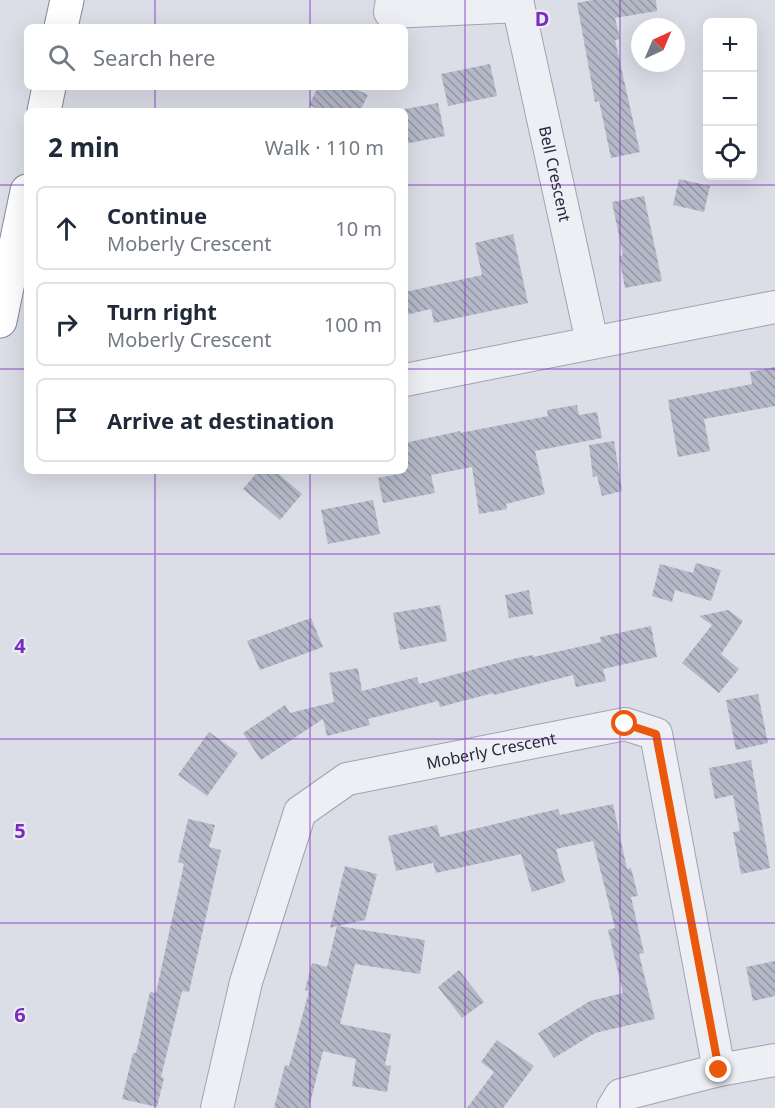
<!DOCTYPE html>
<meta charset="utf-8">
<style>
:root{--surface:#fff;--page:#f2f2f3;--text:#1f2937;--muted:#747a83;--line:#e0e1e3}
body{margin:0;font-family:"Noto Sans",sans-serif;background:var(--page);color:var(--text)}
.controls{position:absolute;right:18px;top:18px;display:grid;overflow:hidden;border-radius:9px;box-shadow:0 6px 24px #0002}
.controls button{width:54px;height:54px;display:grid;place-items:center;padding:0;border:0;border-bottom:2px solid var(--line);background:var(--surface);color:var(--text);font:30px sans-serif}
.compass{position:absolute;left:631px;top:18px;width:54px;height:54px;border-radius:50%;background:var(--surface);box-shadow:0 6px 24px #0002;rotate:44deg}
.stop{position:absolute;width:18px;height:18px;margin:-14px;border:4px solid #ea580c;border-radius:50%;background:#fff}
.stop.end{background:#ea580c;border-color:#fff;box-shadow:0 2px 6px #0008}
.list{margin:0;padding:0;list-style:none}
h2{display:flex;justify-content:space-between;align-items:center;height:78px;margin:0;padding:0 24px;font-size:26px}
h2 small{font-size:20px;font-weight:400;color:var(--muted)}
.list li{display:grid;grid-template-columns:39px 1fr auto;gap:18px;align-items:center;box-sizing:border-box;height:84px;margin:0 12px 12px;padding:0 12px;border:2px solid var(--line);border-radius:9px}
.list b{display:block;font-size:22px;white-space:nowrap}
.list p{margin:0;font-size:20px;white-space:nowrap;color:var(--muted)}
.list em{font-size:20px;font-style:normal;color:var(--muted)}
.icon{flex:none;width:33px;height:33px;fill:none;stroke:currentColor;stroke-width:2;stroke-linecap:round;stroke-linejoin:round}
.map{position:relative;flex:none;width:775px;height:1108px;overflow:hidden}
.search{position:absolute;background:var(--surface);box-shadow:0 6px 24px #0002;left:24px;top:24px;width:384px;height:66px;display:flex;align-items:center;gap:15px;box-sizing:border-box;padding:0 21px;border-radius:9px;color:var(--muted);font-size:22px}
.panel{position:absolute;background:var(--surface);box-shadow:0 6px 24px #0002;left:24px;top:108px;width:384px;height:366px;border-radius:9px}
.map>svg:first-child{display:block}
.building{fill:url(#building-back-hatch)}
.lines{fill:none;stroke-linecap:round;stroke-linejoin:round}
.minor-casing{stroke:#a0a3b1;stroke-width:34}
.highway-casing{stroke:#81879f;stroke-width:35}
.minor{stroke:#eeeff5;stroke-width:32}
.highway{stroke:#fff;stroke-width:33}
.route{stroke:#ea580c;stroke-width:8}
.grid{fill:none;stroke:#7b2cbf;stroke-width:1.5;stroke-opacity:0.55}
.labels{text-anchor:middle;stroke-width:4.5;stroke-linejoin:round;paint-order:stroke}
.street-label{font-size:16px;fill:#24293e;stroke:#eaedf5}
.grid-label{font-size:20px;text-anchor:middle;font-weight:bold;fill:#7b2cbf;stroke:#eaedf5;stroke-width:4.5;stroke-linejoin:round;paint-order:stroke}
</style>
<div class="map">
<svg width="775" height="1108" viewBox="0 0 775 1108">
<defs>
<pattern id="building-back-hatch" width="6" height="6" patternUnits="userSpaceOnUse" patternTransform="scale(1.5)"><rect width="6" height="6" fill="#b5b8c7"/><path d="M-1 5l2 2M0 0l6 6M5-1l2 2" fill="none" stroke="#9396a3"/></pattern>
</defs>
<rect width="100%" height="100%" fill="#dbdde7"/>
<g class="building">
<path d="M592 0H656L657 11 615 18 620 39 615 40 640 152 611 158 599 101 595 102 577 3Z"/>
<path d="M490 64 497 96 448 106 441 74Z"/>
<path d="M318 87H351L368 95 360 111H322L309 105Z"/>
<path d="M438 103 445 136 405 144V109Z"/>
<path d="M679 179 710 186 704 212 673 205Z"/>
<path d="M644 196 662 281 625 288 619 256 623 255 612 202Z"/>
<path d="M513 234 528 303 434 323 431 309 405 315V292L482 275 475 243Z"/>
<path d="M775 367V406L704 419 710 451 678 457 668 400 752 384 750 372Z"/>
<path d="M577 405 579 415 597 412 602 438 535 451 545 494 506 504 507 509 479 514 472 467 431 475 435 493 383 503 378 478 397 474V471H405V443L460 431V433L548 416 547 410Z"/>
<path d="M614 441 622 491 602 496 597 476 593 477 589 445Z"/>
<path d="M258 471H275L302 494 280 520 243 489Z"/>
<path d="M373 500 380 534 328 544 321 510Z"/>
<path d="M696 563 721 570 711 601 675 590 672 602 652 596 660 564 693 573Z"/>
<path d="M529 590 533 614 509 618 505 595Z"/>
<path d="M440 605 447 641 400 650 393 613Z"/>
<path d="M728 610 743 621 721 654 739 669 719 693 682 663 712 625 699 616Z"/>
<path d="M311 618 323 647 260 670 247 641Z"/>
<path d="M651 626 657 657 603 669 606 681 576 687 573 675 494 695 493 693 440 707 438 701 368 719 370 725 327 736 323 719 261 760 243 733 285 705 290 713 334 702 329 673 358 668 362 691 417 677 419 684 517 658 533 655V657L601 642 600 637Z"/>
<path d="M758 694 768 743 736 750 726 700Z"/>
<path d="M209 732 238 753 207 796 178 775Z"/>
<path d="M751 760 770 868 741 874 733 832 740 831 733 795 715 799 709 768Z"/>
<path d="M613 804 627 869 631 868 638 896 631 897 644 953 639 954 655 1019 595 1033 554 1058 538 1033 590 1001 623 993 608 930 615 928 593 841 556 849 565 882 532 892 521 854 436 873 433 863 396 871 388 836 437 825 440 837 558 809 560 815Z"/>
<path d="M188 819 215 825 209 847 221 850 189 992 182 991 161 1077 164 1078 157 1107 122 1099 133 1053H136L150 992 156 993 184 864 178 862Z"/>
<path d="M345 866 377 874 365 920 338 926 425 940 420 974 355 964 340 1024 391 1034 385 1065 391 1066 387 1092 352 1086 356 1059 323 1051 309 1108H274L285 1065 289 1066 309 991 305 990 312 963 327 967 337 926 330 928Z"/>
<path d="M775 961V996L753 1001 746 967Z"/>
<path d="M459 970 484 1002 462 1018 438 987Z"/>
<path d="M497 1040 534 1066 503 1108H467L494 1072 481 1062Z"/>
</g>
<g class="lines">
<defs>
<g id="minor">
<path d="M392 0 390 12 518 6"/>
<path id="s1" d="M517 0 592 342"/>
<path d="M405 380 775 307"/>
<path id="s2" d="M217 1108 246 982 300 812 347 779 625 724 656 734 719 1070"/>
<path d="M613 1108 621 1095 719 1070 775 1060"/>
</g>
<g id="highway">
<path d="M61 27 67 0"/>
<path d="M44 111 49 87"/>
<path d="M0 321 27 191"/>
</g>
</defs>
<use href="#minor" class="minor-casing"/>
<use href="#highway" class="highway-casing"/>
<use href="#minor" class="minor"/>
<use href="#highway" class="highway"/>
</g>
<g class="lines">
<path class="route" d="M625 724 656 734 719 1070"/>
</g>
<path class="grid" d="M155 0V27M310 0V27M465 0V1108M620 0V1108M155 87V111M310 87V111M0 185H27M405 185H775M0 369H27M405 369H775M155 471V1108M310 471V1108M0 554H775M0 739H775M0 923H775"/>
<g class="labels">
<g class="street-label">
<text dy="6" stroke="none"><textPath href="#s1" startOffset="178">Bell Crescent</textPath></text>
<text dy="6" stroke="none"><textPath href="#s2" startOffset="512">Moberly Crescent</textPath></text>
</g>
</g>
<g class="grid-label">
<text x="542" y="26">D</text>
<text x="20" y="653">4</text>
<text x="20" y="838">5</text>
<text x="20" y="1022">6</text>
</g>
</svg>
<div class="controls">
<button>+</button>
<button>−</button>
<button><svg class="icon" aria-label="locate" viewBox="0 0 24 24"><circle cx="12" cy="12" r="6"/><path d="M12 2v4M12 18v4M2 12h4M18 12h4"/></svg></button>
</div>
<svg class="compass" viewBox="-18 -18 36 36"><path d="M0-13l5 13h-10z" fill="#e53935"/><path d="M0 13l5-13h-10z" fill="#747a83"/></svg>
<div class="stop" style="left:625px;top:724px"></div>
<div class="stop end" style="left:719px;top:1070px"></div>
<div class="search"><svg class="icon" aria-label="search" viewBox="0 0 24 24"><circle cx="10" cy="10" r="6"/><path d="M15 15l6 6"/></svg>Search here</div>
<section class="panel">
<h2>2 min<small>Walk · 110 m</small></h2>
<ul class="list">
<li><svg class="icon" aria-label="ahead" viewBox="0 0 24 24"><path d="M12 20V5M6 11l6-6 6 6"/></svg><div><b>Continue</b><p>Moberly Crescent</p></div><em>10 m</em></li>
<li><svg class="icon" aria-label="right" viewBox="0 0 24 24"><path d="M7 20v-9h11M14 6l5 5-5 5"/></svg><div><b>Turn right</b><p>Moberly Crescent</p></div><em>100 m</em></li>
<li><svg class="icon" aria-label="arrive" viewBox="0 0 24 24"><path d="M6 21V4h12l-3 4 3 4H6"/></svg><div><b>Arrive at destination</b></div></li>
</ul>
</section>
</div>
